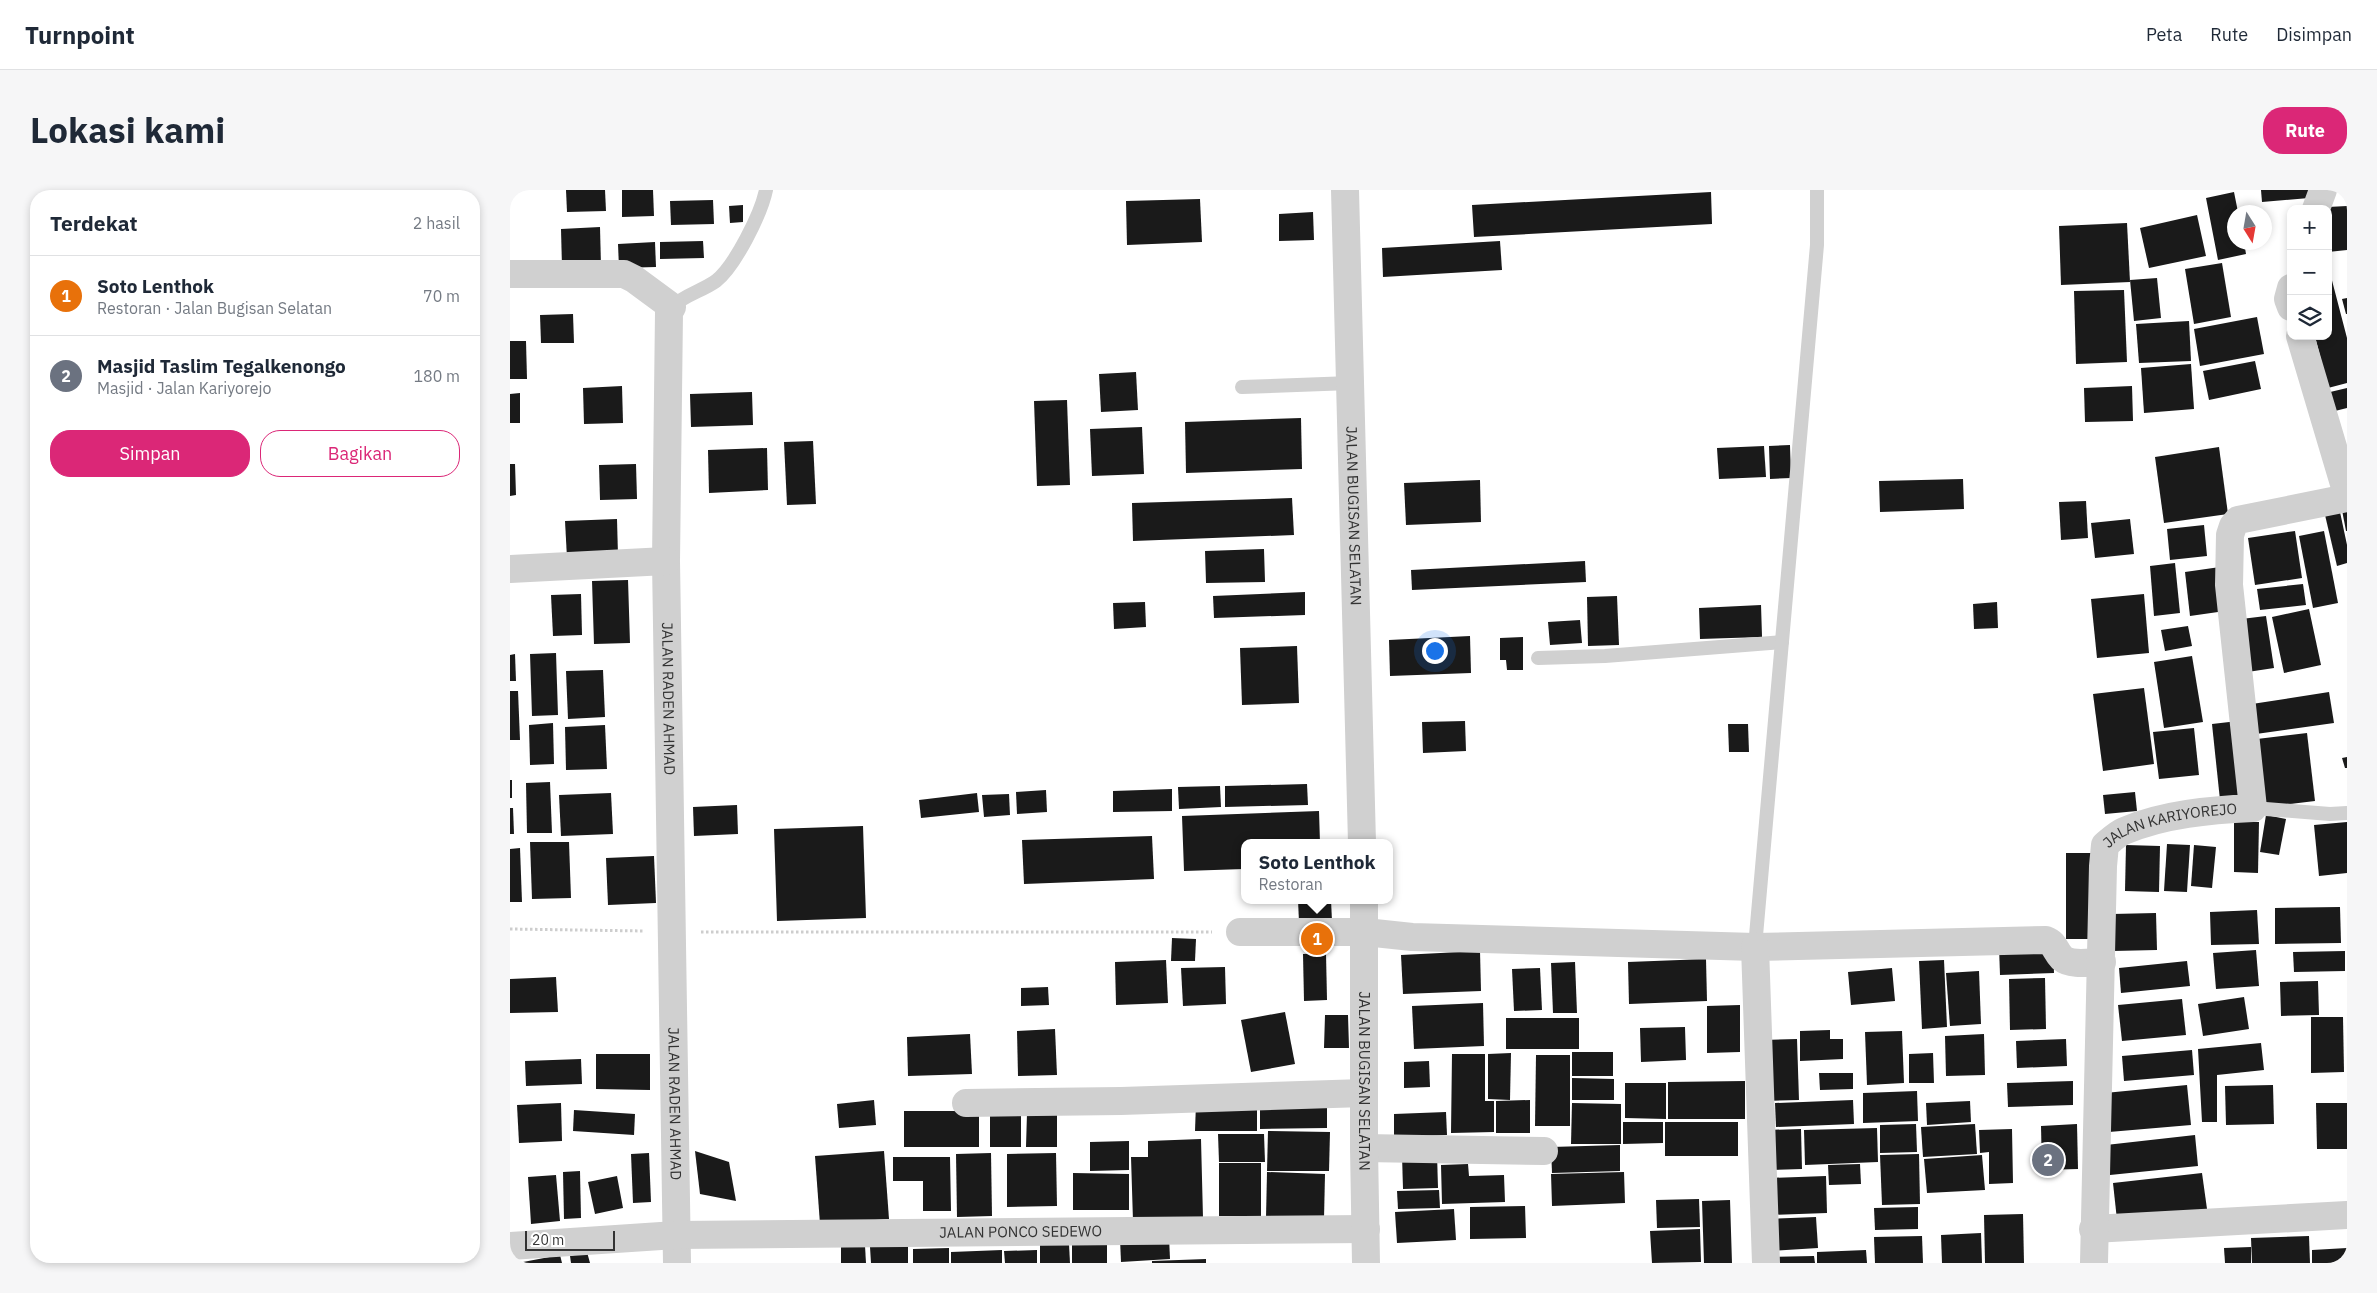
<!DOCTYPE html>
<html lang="id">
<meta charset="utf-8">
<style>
:root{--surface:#fff;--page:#f6f6f7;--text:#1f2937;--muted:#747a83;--line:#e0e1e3;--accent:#db2777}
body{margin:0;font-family:"IBM Plex Sans",sans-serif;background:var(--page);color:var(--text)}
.controls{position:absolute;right:15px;top:15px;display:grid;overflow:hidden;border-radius:10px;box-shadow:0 2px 8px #0003}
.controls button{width:45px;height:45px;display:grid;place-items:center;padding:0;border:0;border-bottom:1px solid var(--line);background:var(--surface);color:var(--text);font:25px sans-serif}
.compass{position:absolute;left:1717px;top:15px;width:45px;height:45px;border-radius:50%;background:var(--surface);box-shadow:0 2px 8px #0003;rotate:169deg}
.scale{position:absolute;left:15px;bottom:12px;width:90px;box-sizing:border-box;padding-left:5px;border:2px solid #333;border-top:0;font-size:14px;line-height:18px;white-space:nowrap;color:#333;-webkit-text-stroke:4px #fff;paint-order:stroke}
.you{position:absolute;left:924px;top:460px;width:18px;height:18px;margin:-12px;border:4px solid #fff;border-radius:50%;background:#1a73e8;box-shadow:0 0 0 8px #1a73e833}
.badge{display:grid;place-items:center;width:32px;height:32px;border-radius:50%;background:var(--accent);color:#fff;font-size:16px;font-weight:700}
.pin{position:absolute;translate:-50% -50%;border:2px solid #fff;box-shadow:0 1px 5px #0006}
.popup{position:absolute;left:731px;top:649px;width:152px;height:65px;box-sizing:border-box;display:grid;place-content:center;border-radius:10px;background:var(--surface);filter:drop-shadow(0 1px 4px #0005);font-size:16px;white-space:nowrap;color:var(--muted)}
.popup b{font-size:19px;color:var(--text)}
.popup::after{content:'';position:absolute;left:50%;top:100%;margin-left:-10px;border:10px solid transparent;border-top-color:var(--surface)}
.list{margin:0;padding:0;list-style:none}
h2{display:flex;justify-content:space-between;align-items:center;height:65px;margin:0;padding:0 20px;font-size:21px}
h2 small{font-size:16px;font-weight:400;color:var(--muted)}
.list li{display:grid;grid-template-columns:32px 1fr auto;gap:15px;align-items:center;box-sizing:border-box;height:80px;padding:0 20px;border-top:1px solid var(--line)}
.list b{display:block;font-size:19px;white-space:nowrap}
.list p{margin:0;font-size:16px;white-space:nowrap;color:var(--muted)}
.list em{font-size:16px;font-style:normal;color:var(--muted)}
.actions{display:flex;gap:10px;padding:15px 20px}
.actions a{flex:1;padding:11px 0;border:1px solid var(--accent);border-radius:20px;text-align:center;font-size:18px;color:var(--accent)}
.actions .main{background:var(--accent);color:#fff}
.icon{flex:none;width:28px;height:28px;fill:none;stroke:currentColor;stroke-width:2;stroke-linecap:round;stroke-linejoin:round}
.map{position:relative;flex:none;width:1837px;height:1073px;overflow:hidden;border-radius:20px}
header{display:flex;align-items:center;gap:30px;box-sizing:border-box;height:70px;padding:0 25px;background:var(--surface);border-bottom:1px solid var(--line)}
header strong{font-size:24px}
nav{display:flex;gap:28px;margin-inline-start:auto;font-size:18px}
.intro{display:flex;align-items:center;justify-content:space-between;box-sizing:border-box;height:120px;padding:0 30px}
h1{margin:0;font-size:35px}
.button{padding:12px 22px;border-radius:20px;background:var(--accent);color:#fff;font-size:18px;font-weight:700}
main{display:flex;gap:30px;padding:0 30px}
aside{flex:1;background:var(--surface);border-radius:20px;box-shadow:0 2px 8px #0003}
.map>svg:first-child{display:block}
.building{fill:#1a1a1a}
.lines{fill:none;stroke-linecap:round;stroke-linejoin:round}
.path{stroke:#cdcdcd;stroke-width:3;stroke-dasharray:2.5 2.5;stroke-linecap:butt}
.service{stroke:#d0d0d0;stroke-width:14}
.minor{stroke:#d0d0d0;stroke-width:28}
.tertiary{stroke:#d0d0d0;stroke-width:28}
.labels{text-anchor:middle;stroke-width:5;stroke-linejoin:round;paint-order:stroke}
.street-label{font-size:15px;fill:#333;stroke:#fff}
</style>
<header>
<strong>Turnpoint</strong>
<nav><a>Peta</a><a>Rute</a><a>Disimpan</a></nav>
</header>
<div class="intro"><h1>Lokasi kami</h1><a class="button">Rute</a></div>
<main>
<aside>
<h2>Terdekat<small>2 hasil</small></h2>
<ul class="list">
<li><span class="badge" style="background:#e8710a">1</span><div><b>Soto Lenthok</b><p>Restoran · Jalan Bugisan Selatan</p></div><em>70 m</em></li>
<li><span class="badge" style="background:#6b7280">2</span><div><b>Masjid Taslim Tegalkenongo</b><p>Masjid · Jalan Kariyorejo</p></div><em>180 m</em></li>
</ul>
<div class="actions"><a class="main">Simpan</a><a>Bagikan</a></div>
</aside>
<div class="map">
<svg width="1837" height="1073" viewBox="0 0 1837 1073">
<rect width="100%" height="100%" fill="#fff"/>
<g class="building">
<path d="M56 0H95L96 21 57 22Z"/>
<path d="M112 0H143L144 26 112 27Z"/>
<path d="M1751 0H1798L1799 8 1752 12Z"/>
<path d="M1201 2 1202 34 964 47 962 15Z"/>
<path d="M1724 2 1728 22H1724V52H1734L1736 64 1708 70 1696 8Z"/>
<path d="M690 9 692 52 617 55 616 11Z"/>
<path d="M203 10 204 34 161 35 160 11Z"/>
<path d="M233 15V32L220 33 219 16Z"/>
<path d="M1837 16V60L1818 62V17Z"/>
<path d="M803 22 804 50 769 51V24Z"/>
<path d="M1687 25 1696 66 1639 78 1630 38Z"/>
<path d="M1617 33 1620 92 1551 95 1549 36Z"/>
<path d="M90 37 91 76 52 77 51 39Z"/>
<path d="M193 51 194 68 150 69V52Z"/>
<path d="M990 51 992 80 873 87 872 58Z"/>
<path d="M145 52 146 77 109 78 108 54Z"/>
<path d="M1712 73 1721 127 1684 134 1675 79Z"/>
<path d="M1819 79 1837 148V193L1818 198 1805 146H1818Z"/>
<path d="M1647 88 1651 128 1624 131 1620 90Z"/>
<path d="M1614 100 1617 172 1566 174 1564 101Z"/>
<path d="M1837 108V124H1836L1832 109Z"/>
<path d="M63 124 64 153H31L30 125Z"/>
<path d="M1747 127 1754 164 1690 176 1684 139Z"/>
<path d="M1679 131 1681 171 1629 173 1626 134Z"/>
<path d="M0 151H16L17 189H0Z"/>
<path d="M1745 171 1751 199 1699 210 1693 181Z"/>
<path d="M1681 174 1684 219 1634 223 1631 178Z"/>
<path d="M626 182 628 220 591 222 589 184Z"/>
<path d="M112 196 113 233 74 234 73 198Z"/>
<path d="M1622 196 1623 231 1575 232 1574 198Z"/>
<path d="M1837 198V218L1821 222 1816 203Z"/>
<path d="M242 202 243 235 181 237 180 204Z"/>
<path d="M10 203V233H0V204Z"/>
<path d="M557 210 560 295 527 296 524 211Z"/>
<path d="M791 228 792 279 676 283 675 232Z"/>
<path d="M632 237 634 284 582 286 580 239Z"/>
<path d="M303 251 306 314 277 315 274 252Z"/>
<path d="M1280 255 1281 288 1260 289 1259 256Z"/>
<path d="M1254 256 1256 287 1209 289 1207 258Z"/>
<path d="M1709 257 1718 324 1654 333 1645 267Z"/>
<path d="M257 258 258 300 199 303 198 260Z"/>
<path d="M0 274H5L6 305 0 306Z"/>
<path d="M126 274 127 309 90 310 89 275Z"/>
<path d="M1453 289 1454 319 1370 322 1369 291Z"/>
<path d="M970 290 971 332 896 335 894 293Z"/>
<path d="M782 308 784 345 623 351 622 313Z"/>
<path d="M1576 311 1578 348 1551 350 1549 312Z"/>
<path d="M1837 319V341H1836L1832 320Z"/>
<path d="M1830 322 1837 355V373L1827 376 1815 325Z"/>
<path d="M107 329 108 366 57 368 55 331Z"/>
<path d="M1620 329 1624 364 1585 368 1581 333Z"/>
<path d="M1694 335 1697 366 1660 370 1657 339Z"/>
<path d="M1785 341 1792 388 1745 395 1738 348Z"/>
<path d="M1814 341 1828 413 1803 418 1789 346Z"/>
<path d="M754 359 755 392 696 393 695 361Z"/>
<path d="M1075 371 1076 392 902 400 901 380Z"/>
<path d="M1665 373 1670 423 1644 426 1640 376Z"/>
<path d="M1710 377 1715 421 1680 426 1675 382Z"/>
<path d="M118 390 120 453 84 454 82 391Z"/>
<path d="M1793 394 1796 415 1750 420 1747 399Z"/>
<path d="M795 402V425L704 428 703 406Z"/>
<path d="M71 404 72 445 43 446 41 405Z"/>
<path d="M1634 404 1639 463 1587 468 1581 409Z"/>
<path d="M1107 406 1109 455 1078 456 1077 407Z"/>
<path d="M635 412 636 437 604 439 603 413Z"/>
<path d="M1487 412 1488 438 1464 439 1463 414Z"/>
<path d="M1251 415 1252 447 1190 449 1189 418Z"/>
<path d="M1799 419 1811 475 1774 483 1762 427Z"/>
<path d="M1756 426 1764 478 1731 483 1723 430Z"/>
<path d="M1070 430 1072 453 1040 455 1038 432Z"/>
<path d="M1678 436 1682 456 1655 461 1651 440Z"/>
<path d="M960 446 961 483 880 486 879 450Z"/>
<path d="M1013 447V480H997L996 470H990V448Z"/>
<path d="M787 456 789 513 732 515 730 458Z"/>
<path d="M46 463 48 525 22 526 20 464Z"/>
<path d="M5 464 6 491H0V465Z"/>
<path d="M1682 466 1693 532 1654 538 1644 472Z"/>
<path d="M93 480 95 527 58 529 56 481Z"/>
<path d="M1634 498 1644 574 1593 581 1583 504Z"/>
<path d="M0 501H8L10 550H0Z"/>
<path d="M1819 502 1824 533 1746 544 1742 514Z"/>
<path d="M955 531 956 561 913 563 912 532Z"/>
<path d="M1728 531 1736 607 1710 610 1702 534Z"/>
<path d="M43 533 44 574 20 575 19 535Z"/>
<path d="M1218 534H1238L1239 562H1219Z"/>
<path d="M95 535 97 579 56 580 55 537Z"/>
<path d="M1684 538 1689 585 1649 589 1643 542Z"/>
<path d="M1797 543 1805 611 1755 617 1747 549Z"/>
<path d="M1837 567V578H1835L1832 568Z"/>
<rect x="0" y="590" width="2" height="18"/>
<path d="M40 592 42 643H17L16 593Z"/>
<path d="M797 594 798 615 715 617V596Z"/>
<path d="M710 596 711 617 669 619 668 597Z"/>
<path d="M662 599V621L603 622V601Z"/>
<path d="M536 600 537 622 507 624 506 602Z"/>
<path d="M1625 602 1627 621 1595 624 1593 605Z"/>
<path d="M101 603 103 644 51 646 49 605Z"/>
<path d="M467 603 469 622 411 628 409 610Z"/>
<path d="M499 604 500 625 474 627 472 605Z"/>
<path d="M227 615 228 644 184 646 183 617Z"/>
<path d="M0 618H3L4 644H0Z"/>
<path d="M809 621 810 653H734V679L674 681 672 626Z"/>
<path d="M1756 625 1776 629 1769 665 1750 662Z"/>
<path d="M1724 632H1749L1748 683 1724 682Z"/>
<path d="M1837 632V683L1809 686 1804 635Z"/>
<path d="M353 636 356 728 267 731 264 639Z"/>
<path d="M642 646 644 689 514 694 512 650Z"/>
<path d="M20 652H59L61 708 22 709Z"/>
<path d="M1657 654 1680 655 1677 702 1654 701Z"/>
<path d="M1616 655 1650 656 1649 702 1615 701Z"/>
<path d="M1684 655 1706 657 1702 698 1681 696Z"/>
<path d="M10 658 12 712H0V659Z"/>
<rect x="1556" y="663" width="30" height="86"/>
<path d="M144 666 146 713 98 715 96 668Z"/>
<path d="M788 710H821L822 731 789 732Z"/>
<path d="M1830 717 1831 753 1765 754V718Z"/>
<path d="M1747 720 1749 754 1701 755 1700 722Z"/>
<path d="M1646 723 1647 760 1603 761 1602 724Z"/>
<path d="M662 748 686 749 685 771H661Z"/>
<path d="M1543 756 1544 783 1490 785 1489 757Z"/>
<path d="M1746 760 1749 796 1706 799 1703 763Z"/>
<path d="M970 761 971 801 893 804 891 765Z"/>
<path d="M1835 761V781L1784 782 1783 762Z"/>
<path d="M816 763 817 810 794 811 793 764Z"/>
<path d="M1196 769 1197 811 1119 814 1118 772Z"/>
<path d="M656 770 658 813 606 815 605 772Z"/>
<path d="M1434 770 1437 837 1412 839 1409 771Z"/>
<path d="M1677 771 1680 796 1611 803 1609 778Z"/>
<path d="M1065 772 1067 823H1043L1041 773Z"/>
<path d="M715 777 716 814 673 816 671 778Z"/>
<path d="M1030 778 1032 820 1004 821 1002 779Z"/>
<path d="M1382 778 1385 811 1341 815 1338 782Z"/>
<path d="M1469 781 1471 834 1440 836 1436 783Z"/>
<path d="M46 787 48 822 0 823V789Z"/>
<path d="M1535 788 1536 839 1500 840 1499 789Z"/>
<path d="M1808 791 1809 825 1771 826 1770 792Z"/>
<path d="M538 797 539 815 511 816V798Z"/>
<path d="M1734 807 1739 839 1693 846 1688 814Z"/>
<path d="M1672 809 1676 845 1612 851 1608 815Z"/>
<path d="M973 813 974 856 904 859 902 816Z"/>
<path d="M1230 815V862L1197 863V816Z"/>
<path d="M775 822 785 874 741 882 731 830Z"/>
<path d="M815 825H838L839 858H814Z"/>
<path d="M1801 827H1833L1834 882 1801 883Z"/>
<rect x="996" y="828" width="73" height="31"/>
<path d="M1175 837 1176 870 1131 872 1130 838Z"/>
<path d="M545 839 547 885 508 886 507 841Z"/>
<path d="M1320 840V849H1333V869L1290 871V841Z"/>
<path d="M1392 841 1394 893 1357 895 1355 842Z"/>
<path d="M460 844 462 884 398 886 397 847Z"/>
<path d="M1474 844 1475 885 1436 886 1435 846Z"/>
<path d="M1287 849 1289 910 1255 911 1253 850Z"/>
<path d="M1556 849 1557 876 1507 878 1506 851Z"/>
<path d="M1751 853 1754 880 1707 885V932H1692L1688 859Z"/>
<path d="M1682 860 1684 885 1614 891 1612 866Z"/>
<rect x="1062" y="862" width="41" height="24"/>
<path d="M1001 863 1000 910 978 909V864Z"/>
<path d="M1423 863 1424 893H1399V864Z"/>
<path d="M86 864H140V900L86 899Z"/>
<path d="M942 864H975V911H984V942L941 943Z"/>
<path d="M1026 865H1060V936H1025Z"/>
<path d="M71 869 72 894 16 896 15 871Z"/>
<path d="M919 871 920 897 894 898V872Z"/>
<path d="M1309 883H1343V899L1310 900Z"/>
<path d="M1062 888 1104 889V910H1062Z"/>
<path d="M1235 891V929H1158V892Z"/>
<path d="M1563 891V915L1498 917 1497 893Z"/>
<path d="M1115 893H1156V929L1115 928Z"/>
<path d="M1677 895 1681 935 1599 942 1595 903Z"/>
<path d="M1763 895 1764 934 1716 935 1715 896Z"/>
<path d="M1407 901 1408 931 1353 933V903Z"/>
<path d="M364 910 366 935 329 938 327 914Z"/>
<path d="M750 910H817V938L750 939Z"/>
<path d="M1020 910V943H986V911Z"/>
<path d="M1343 910 1344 934 1266 937 1265 913Z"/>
<path d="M1460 911 1461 932 1417 935 1416 913Z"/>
<path d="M51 913 52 951 9 953 7 915Z"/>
<path d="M686 913H747V941H685Z"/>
<path d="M1062 913 1111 914V954H1061Z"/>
<path d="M1806 913H1837V959H1807Z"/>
<path d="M64 920 125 924 124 945 63 941Z"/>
<rect x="394" y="921" width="75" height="36"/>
<path d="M547 922V957H516L517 923Z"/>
<path d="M936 922 937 945 884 947V924Z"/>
<rect x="480" y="924" width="31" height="33"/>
<path d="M1113 932H1153V953L1113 954Z"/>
<rect x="1155" y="932" width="73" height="34"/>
<path d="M1406 934 1407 962 1370 963V935Z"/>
<path d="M1465 934 1467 964 1413 967 1411 937Z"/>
<path d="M1567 934 1568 979 1532 980 1531 936Z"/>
<path d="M1367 938 1368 972 1295 975 1294 940Z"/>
<path d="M1291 939 1292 979 1257 980 1256 940Z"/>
<path d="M1502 939 1503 993 1479 994V962L1470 963 1469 940Z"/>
<path d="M758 941 820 942 819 981H757Z"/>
<path d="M708 944H754L755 972H709Z"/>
<path d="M1685 945 1688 976 1600 985 1596 955Z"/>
<path d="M691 949 693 1028 623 1031 621 967H638V951Z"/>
<path d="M619 951V980L580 981V952Z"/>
<path d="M1110 955V981L1042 983 1041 957Z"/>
<path d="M185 961 219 972 226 1011 190 1004Z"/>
<path d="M374 961 379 1029 310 1034 305 966Z"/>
<path d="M139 963 141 1012 123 1013 121 964Z"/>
<path d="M481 963 482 1026 447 1027 446 964Z"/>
<path d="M546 963 547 1016 497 1017V964Z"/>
<path d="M927 964 928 998 893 999 892 965Z"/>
<path d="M1409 964 1410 1014 1372 1015 1370 965Z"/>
<path d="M1472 965 1475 1000 1417 1003 1414 969Z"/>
<path d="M383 967H440L441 1021H413V991H383Z"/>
<rect x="709" y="973" width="42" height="53"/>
<path d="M958 974 959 986 994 985 995 1012 932 1014 931 975Z"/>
<path d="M1350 974 1351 994 1319 995 1318 975Z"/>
<path d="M70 981 71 1028 54 1029 53 982Z"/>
<path d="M757 982 815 984 814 1029 756 1028Z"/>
<path d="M1114 982 1115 1013 1042 1016 1041 984Z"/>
<path d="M563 983 619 984V1020H563Z"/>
<path d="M1692 983 1697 1019 1607 1030 1603 993Z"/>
<path d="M46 985 50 1031 21 1034 18 987Z"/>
<path d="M107 986 113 1018 85 1024 78 992Z"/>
<path d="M1316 986 1317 1023 1259 1025 1258 988Z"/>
<path d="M929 1000 930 1018 888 1019 887 1001Z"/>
<path d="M1189 1009 1190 1037 1147 1038 1146 1010Z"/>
<path d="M1220 1010 1222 1073H1194L1192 1011Z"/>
<path d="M1015 1016 1016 1048 960 1049V1017Z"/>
<path d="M1408 1017V1039L1365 1040 1364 1018Z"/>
<path d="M944 1019 946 1050 887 1053 885 1022Z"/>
<path d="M1513 1024 1514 1073H1475L1474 1025Z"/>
<path d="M1306 1027 1308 1058 1259 1061 1257 1029Z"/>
<path d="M1190 1039 1191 1072 1142 1073 1140 1041Z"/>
<path d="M1471 1043 1472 1073H1432L1431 1045Z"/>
<path d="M1412 1046 1413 1073H1365L1364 1047Z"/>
<path d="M1799 1046 1800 1073H1742L1741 1048Z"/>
<path d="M659 1047 660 1069 611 1072 610 1049Z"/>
<path d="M559 1054 560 1073H530V1055Z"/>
<path d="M597 1054V1073H562V1055Z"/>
<path d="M355 1056 356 1073H331V1057Z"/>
<path d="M398 1056V1073H361L360 1057Z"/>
<path d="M1741 1057V1073H1715L1714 1058Z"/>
<path d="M439 1058V1073H403V1059Z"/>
<path d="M1837 1058V1073H1802V1060Z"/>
<path d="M492 1060V1073H441V1062Z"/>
<path d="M527 1060V1073H495L494 1061Z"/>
<path d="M1356 1060 1357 1073H1307V1062Z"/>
<path d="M77 1062 80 1073H61L60 1066Z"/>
<path d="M50 1065 52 1073H14L13 1072Z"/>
<path d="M1304 1066 1305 1073H1258V1067Z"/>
<path d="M696 1069V1073H642V1071Z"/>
</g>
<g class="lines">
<g class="path">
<path d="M0 739 134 741"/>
<path d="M191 742H702"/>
</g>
<g class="service">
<path d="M162 117C174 105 192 101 206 91 225 76 251 24 256 0"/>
<path d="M732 197 841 193"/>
<path d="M1028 468 1095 466 1272 452"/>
<path d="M1743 618 1820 624 1837 623"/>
<path d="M1245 757 1307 55V0"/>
</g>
<g class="minor">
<path d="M1806 19 1813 0"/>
<path id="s1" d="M0 84H114L124 89 162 117 159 122 156 371 167 1073"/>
<path d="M1781 98 1778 109 1781 117"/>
<path d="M1790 146 1837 304"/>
<path d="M0 379 156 371"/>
<path d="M730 742H855L902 747 1245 757 1536 750C1545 753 1545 761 1552 768 1561 776 1581 772 1592 772"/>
<path d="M1245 757 1256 1073"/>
<path d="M456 913 611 911 854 903"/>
<path d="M854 958 1034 961"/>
<path d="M1583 1039 1837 1025"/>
<path id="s2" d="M0 1056 166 1045 856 1039"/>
<path id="s3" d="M1584 1073 1593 676 1595 655C1601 650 1607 644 1614 641 1653 624 1701 620 1743 618L1719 395 1720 345 1723 336 1728 330 1837 308"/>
</g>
<g class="tertiary">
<path id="s4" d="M835 0 852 653"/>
<path id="s5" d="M854 710V958L856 1073"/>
</g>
</g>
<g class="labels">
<g class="street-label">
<text dy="5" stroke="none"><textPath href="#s4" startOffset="326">JALAN BUGISAN SELATAN</textPath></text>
<text dy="5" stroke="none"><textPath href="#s1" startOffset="565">JALAN RADEN AHMAD</textPath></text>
<text dy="5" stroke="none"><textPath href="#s3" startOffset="488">JALAN KARIYOREJO</textPath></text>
<text dy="5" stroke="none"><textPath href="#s5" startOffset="181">JALAN BUGISAN SELATAN</textPath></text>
<text dy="5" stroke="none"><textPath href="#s1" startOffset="970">JALAN RADEN AHMAD</textPath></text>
<text dy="5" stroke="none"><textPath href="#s2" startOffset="511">JALAN PONCO SEDEWO</textPath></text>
</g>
</g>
</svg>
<div class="controls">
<button>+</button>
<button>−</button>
<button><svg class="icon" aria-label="layers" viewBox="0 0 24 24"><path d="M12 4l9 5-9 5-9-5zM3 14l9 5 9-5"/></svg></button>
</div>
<svg class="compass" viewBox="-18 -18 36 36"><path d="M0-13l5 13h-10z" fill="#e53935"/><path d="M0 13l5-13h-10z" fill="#747a83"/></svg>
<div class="scale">20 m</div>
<div class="you"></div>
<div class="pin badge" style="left:807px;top:749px;background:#e8710a">1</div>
<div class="popup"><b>Soto Lenthok</b>Restoran</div>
<div class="pin badge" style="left:1538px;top:970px;background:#6b7280">2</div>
</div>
</main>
